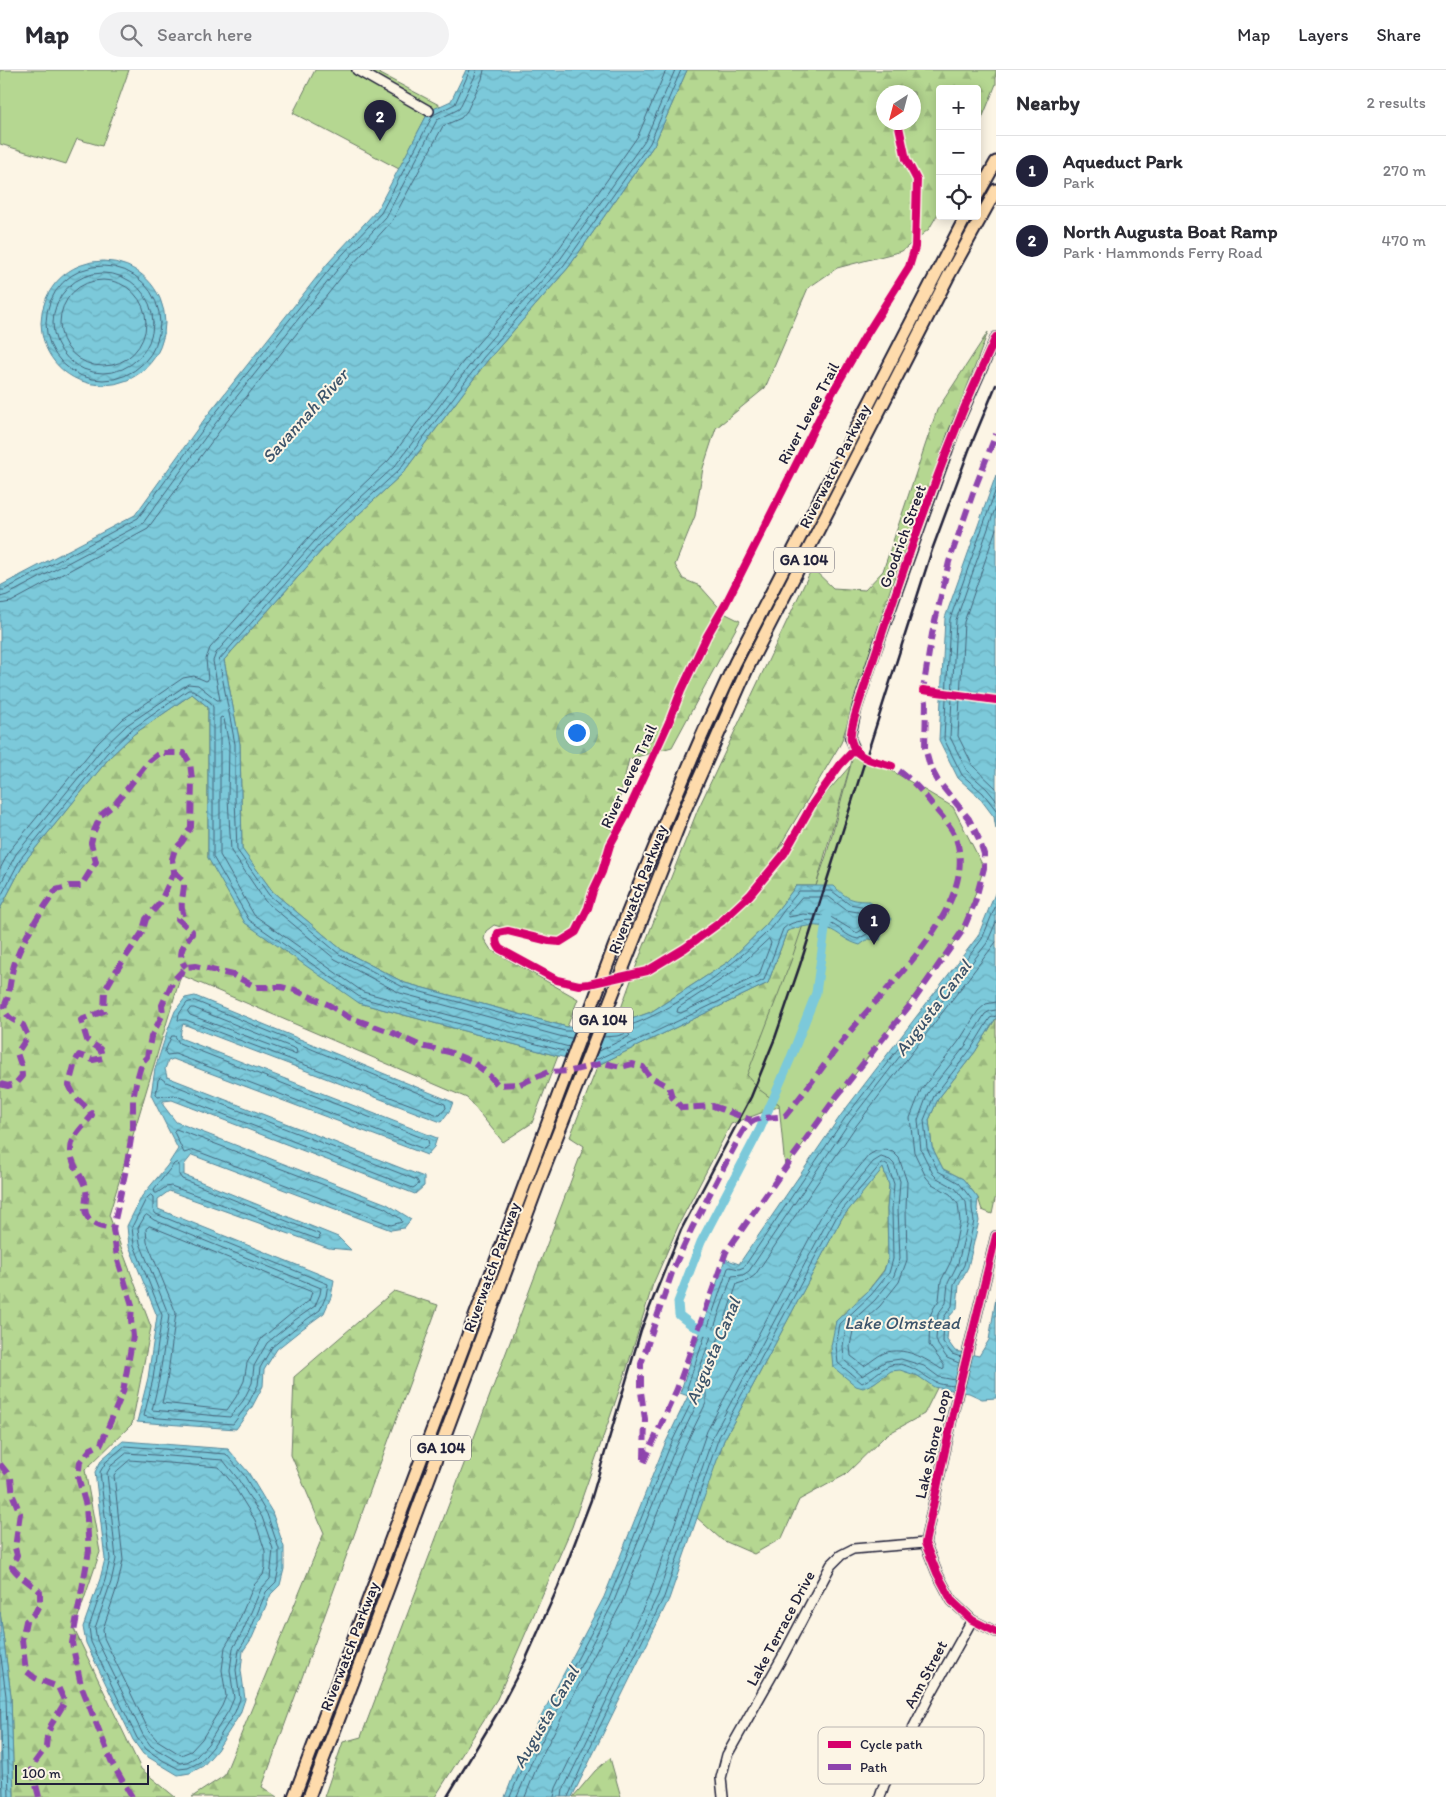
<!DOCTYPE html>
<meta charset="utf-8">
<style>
:root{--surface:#fff;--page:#f2f2f3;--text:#2b2b33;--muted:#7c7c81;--line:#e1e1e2;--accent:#22223b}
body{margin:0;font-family:Itim,sans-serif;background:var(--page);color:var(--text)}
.controls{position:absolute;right:15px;top:15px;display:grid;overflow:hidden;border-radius:5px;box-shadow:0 2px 12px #0003}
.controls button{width:45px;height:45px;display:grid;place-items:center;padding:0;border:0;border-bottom:1px solid var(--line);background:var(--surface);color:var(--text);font:25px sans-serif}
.compass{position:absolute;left:876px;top:15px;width:45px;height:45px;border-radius:50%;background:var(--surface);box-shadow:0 2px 12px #0003;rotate:216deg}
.scale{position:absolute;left:15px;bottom:12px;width:134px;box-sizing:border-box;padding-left:5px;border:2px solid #22223b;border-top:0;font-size:14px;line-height:18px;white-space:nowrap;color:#22223b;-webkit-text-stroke:4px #fcf5e5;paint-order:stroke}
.you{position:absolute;left:576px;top:662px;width:18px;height:18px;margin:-12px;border:4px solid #fff;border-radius:50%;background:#1a73e8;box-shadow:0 0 0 8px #1a73e833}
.badge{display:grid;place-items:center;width:32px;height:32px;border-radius:50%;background:var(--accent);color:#fff;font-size:16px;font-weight:700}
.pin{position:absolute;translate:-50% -41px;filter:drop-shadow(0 1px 2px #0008)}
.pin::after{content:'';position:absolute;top:26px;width:18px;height:15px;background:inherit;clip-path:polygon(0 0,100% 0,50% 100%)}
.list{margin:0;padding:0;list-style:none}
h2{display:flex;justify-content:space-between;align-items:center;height:65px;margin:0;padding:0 20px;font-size:21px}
h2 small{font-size:16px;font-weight:400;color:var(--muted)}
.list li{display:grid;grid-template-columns:32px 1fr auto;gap:15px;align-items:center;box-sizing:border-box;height:70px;padding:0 20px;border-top:1px solid var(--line)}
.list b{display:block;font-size:19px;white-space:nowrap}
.list p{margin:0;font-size:16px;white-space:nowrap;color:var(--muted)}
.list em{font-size:16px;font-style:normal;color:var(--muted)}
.icon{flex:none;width:28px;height:28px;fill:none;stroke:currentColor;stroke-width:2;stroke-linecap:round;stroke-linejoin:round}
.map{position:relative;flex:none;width:996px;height:1727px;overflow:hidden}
header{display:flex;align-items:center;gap:30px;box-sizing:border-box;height:70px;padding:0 25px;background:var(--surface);border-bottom:1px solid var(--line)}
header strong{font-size:24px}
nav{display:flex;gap:28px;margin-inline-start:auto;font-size:18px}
.search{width:350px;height:45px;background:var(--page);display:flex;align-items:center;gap:12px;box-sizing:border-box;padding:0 18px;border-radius:28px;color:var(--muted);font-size:19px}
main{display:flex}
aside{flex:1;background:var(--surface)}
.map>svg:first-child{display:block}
.forest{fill:url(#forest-firs);stroke:#6c7c66;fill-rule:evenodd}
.park{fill:#b5d791;stroke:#6c7c66}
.water{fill:url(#water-waves);stroke:#57869a}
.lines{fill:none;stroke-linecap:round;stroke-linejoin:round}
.shore{stroke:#46657b;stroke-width:1}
.canal{stroke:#7bc9da;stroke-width:9}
.minor-casing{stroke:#22223b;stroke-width:12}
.major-casing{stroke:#22223b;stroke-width:15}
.minor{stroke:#fcf5e5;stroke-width:9}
.major{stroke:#fedbac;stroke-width:11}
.rail{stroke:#22223b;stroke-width:2.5}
.quiet{stroke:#8e44ad;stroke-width:6;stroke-dasharray:12 6;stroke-linecap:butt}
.cycleway-casing{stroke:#fcf5e5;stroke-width:11}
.cycleway{stroke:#d6006c;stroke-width:8}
.labels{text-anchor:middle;stroke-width:4;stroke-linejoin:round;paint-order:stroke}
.shield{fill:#fcf5e5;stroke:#63616e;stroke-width:1}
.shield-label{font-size:15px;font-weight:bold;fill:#22223b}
.street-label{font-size:16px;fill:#22223b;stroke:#fcf5e5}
.water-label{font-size:18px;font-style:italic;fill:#3d546b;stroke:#fcf5e5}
.key{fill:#fcf5e5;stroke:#bbb6b2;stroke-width:1}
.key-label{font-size:14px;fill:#22223b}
</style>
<header>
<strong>Map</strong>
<div class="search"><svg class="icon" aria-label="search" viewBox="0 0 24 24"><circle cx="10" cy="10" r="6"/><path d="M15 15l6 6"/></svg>Search here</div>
<nav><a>Map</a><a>Layers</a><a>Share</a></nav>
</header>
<main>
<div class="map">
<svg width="996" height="1727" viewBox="0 0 996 1727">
<defs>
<pattern id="forest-firs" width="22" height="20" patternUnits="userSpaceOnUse" patternTransform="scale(1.25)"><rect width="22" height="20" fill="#b5d791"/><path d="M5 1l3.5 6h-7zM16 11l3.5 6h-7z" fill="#9bb87e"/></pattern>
<pattern id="water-waves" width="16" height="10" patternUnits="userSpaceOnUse" patternTransform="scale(1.25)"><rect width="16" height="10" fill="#7bc9da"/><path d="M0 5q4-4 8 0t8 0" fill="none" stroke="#6aacbc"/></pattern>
</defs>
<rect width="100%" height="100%" fill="#fcf5e5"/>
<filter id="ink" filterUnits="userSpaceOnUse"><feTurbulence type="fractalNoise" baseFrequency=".02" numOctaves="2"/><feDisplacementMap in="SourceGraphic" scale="10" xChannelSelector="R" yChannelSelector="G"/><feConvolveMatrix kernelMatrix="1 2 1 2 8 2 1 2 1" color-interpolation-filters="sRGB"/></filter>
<g filter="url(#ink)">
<g class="forest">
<path d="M687 0H996V14L977 61V19H940V140L929 159 902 181 837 198 808 218 765 318 716 358 703 398 695 446 675 495 683 509 700 516 724 543 740 551 672 677 629 689 602 802 593 821 588 838 576 862 560 872 549 871 494 855 486 861 484 869 491 880 578 929 567 957 405 913 342 880 273 822 242 780 240 674 224 590 330 471 403 403 487 291 568 198 654 75ZM884 22H914V52H884Z"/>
<path d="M988 262 892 514 841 673 778 779 850 696 816 816H796L766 855 728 892 651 942 615 955 638 891 698 739 812 498 833 518 865 520 883 501 937 340Z"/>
<path d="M192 624 208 637V788L359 933 558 986 532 1053 503 1072 467 1028 181 905 109 1145 151 1257 132 1354 85 1400 100 1482 74 1559 141 1699 175 1727H14L11 1626 0 1542V839L25 791 110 687 134 664Z"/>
<path d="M803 855 794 1031 731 1054 680 1152 653 1214 626 1301 572 1457 497 1629 435 1727H324L343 1672 361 1667 584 1076 570 1067 598 995 768 913 787 861Z"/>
<path d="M996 948V1125L992 1144 982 1140 978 1128 963 1109 943 1099 932 1077 929 1050 938 1029 975 982Z"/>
<path d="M883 1097 889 1115 887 1139 888 1188 884 1200 867 1222 836 1251 833 1297 845 1305 874 1313C879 1309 884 1304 890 1301 905 1294 925 1311 937 1318L924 1344 886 1365 845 1405 799 1430 782 1468 754 1484 722 1470 696 1447 724 1370 794 1238 842 1148Z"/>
<path d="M394 1221 438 1235 262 1717 277 1727H192L224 1706 324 1463 291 1385 294 1307Z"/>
<path d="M610 1688 621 1727H573L595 1701Z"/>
</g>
<g class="park">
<path d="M0 0H129L102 76 77 69 66 94 0 74Z"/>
<path d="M315 0H373L441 36 429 41 399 99 293 43Z"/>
<path d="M855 679 953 737 984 798 963 860 785 1098 779 1034 760 1020 747 1005 791 891 827 783Z"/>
</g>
<g class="water">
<path d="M466 0H687L654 75 568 198 487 291 403 403 330 471 224 590 240 674 242 779 273 822 342 880 405 913 567 957 615 955 651 942 728 892 766 855 796 816H834C847 829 852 831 870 831L876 841 887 843 892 849 883 861 880 870 868 869 860 875C845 871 840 863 827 858 814 853 800 857 787 861L768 913 598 995 558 986 359 933 245 853 208 788V637L192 624 134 664 110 687 25 791 0 839V516L135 445 206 347 328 193 377 140 429 41 451 31Z"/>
<circle cx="103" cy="253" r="62"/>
<path d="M996 405V759L994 747 979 727 958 708 939 670 945 548Z"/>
<path d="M996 821V948L975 982 938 1029 929 1050 932 1077 943 1099 963 1109 978 1128 977 1139 979 1151 968 1197 959 1215 957 1238 949 1247 947 1270 955 1281 979 1286 989 1270 996 1228V1328L982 1329 969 1323 934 1317 918 1306 900 1300 891 1301 874 1313 863 1318 856 1316 833 1297 831 1276 836 1251 867 1222 884 1201 888 1188 887 1139 889 1115 883 1098 842 1148 724 1370 669 1529 572 1727H505L523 1681 604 1527 665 1374 688 1326 680 1323 725 1189 739 1194 841 1045 978 866Z"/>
<path d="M195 926 453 1032 450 1040 441 1052 183 954 181 960 180 968 437 1068 434 1077 427 1085 173 989 168 991 165 999 167 1007 424 1107V1116L415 1124 172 1030 163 1031V1035L176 1052 387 1134 411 1149 404 1158 391 1160 192 1085 184 1095V1105L338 1167 351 1180 329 1178 169 1121 158 1129V1139L334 1210 331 1227 324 1243 302 1259 277 1279 264 1300 263 1316 252 1337 236 1359 137 1352 148 1308 157 1246 129 1176 127 1156 142 1126 167 1096 178 1079 151 1025 155 999 167 962 175 941 185 928Z"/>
<path d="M123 1371 228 1379 248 1402 272 1442 284 1477V1499L280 1515 271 1524 252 1568 243 1581 241 1600 245 1629 240 1644 217 1680 203 1696 190 1703 178 1705 143 1684 133 1670 86 1573 83 1557 100 1509 105 1489 95 1402 102 1389Z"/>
<path d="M0 1542 11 1625 14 1727H0Z"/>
</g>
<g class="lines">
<g class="shore">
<circle cx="103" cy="253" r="57"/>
<circle cx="103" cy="253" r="50"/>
<circle cx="103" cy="253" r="43"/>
<path d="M996 419 950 549 944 669 962 705 983 723 996 740"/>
<path d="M996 436 956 550 950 667 967 701 987 719 996 730"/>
<path d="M996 459 964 552 958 666 973 696 996 718"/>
<path d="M0 520H4L138 448 210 350 332 196 381 143 433 45 455 34 470 0"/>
<path d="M0 527 7 525 143 453 215 354 337 200 386 147 437 50 459 39 475 6 476 0"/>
<path d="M0 534 11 532 148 458 221 359 343 205 392 151 443 56 461 48 467 41 482 9 484 0"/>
<path d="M0 799 10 780 98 673 123 649 183 608 194 606 206 611 208 610 206 589 210 578 317 458 389 390 472 280 553 187 638 66 666 0"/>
<path d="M0 815 16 784 102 679 127 655 188 614 198 615 217 630H220L213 591 216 583 322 463 395 396 478 284 559 191 645 70 675 0"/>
<path d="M802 827H829L846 840 864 843 874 855 871 858H865L857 863 829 846 803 844 789 847 788 844Z"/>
<path d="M0 828 21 788 107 683 131 660 188 620H193L211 633 213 637V787L249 850 361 928 567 982"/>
<path d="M769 869 771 873 759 905 681 943 677 942 678 938 734 901Z"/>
<path d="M195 931 445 1034 446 1038 440 1045H438L186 950H178L179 944 187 933Z"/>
<path d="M191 938H194L296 979 297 983 294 984 190 945 188 942Z"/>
<path d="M575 961H565L403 917 339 884 269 825 237 780 235 728V674L219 590 326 467 399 400 483 288 564 195 650 73 681 0"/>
<path d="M172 966H175L179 973 428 1070 429 1075 424 1079 175 984 167 985 165 982Z"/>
<path d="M569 977 363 922 254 845 220 785V648L222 647 224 649 229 675 228 728 231 781 265 831 335 889 400 923 563 967 572 968"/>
<path d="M597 982 628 967 630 965 627 963 617 966 603 967"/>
<path d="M595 989H598L764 910 783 859C792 849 815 849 827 852 839 856 846 867 858 869L867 864H876L884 849 873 845 867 837 849 834 832 821H799C788 833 780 848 769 860 736 894 653 959 606 960"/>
<path d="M161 1008 166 1012 417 1110 419 1114 413 1118 174 1025 158 1027 156 1024 158 1010Z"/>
<path d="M176 1059 385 1138 401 1149 402 1152 391 1155 194 1080 184 1083 174 1062Z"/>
<path d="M177 1093 179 1095V1105L182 1109 319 1164 320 1168 317 1169 171 1116 166 1117 157 1123H155L154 1119 174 1094Z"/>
<path d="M151 1125 153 1127V1140L156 1144 328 1214 326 1226 320 1240 299 1255 272 1277 260 1298 258 1315 248 1334 233 1354 147 1347 144 1346 153 1309 162 1245 134 1175 132 1157 146 1129Z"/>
<path d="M147 1145 154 1150 321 1218 320 1224 315 1236 295 1250 267 1273 254 1296 252 1313 243 1331 230 1347 152 1340 159 1310 169 1246 140 1173 138 1158 145 1146Z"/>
<path d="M150 1156 312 1222 309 1231 291 1244 262 1268 247 1293 244 1311 236 1327 227 1340 162 1333 167 1311 176 1243 147 1172 146 1159Z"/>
<path d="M961 1287 952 1284 943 1272 944 1247 952 1236 954 1214 964 1195 969 1174 974 1151 972 1139V1130L959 1113 938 1101 927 1078 924 1050 934 1026 971 979 990 948 996 946"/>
<path d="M959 1293 947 1288 938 1275 936 1269 938 1244 946 1233 948 1213 958 1193 968 1152 966 1132 955 1118 937 1108 933 1104 921 1080 918 1050 928 1023 966 975 985 944 990 941 996 940"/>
<path d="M125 1376 226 1384 244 1405 267 1444 279 1479V1498L276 1512 266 1522 248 1566 239 1580 236 1600 240 1629 235 1642 213 1677 200 1692 188 1698 179 1699 164 1691 147 1680 137 1668 91 1572 89 1557 105 1510 110 1489 100 1402 106 1392Z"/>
<path d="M127 1383 223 1390 238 1409 262 1447 273 1479 270 1509 261 1519 242 1563 233 1578 230 1600 234 1628 229 1640 208 1674 196 1687 187 1692 180 1693 151 1676 143 1665 97 1570 95 1558 111 1512 116 1489 107 1403 111 1396Z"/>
<path d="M130 1390 219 1397 232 1413 255 1450 265 1481V1497L263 1505 254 1515 235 1560 225 1577 222 1600 226 1626 222 1636 202 1669 191 1681 181 1685 157 1670 149 1661 104 1568 103 1559 118 1514 123 1490 114 1405 117 1401Z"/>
<path d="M0 1579 6 1626 9 1727"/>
<path d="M0 1626 3 1727"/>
<path d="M510 1727 528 1683 609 1529 670 1376 693 1329 692 1324 687 1318 728 1198 730 1197 739 1199 744 1197 845 1048 982 869 996 835"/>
<path d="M517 1727 534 1686 614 1531 675 1379 698 1332 699 1323 694 1315 732 1206 743 1205 749 1201 850 1051 987 873 996 852"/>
<path d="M525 1727 540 1689 621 1534 682 1382 706 1333V1323L703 1313 737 1214 747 1211 755 1205 856 1056 996 872"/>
<path d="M554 1727 556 1718 651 1522 707 1361 825 1139 869 1085 876 1081 886 1080 893 1082 899 1088 907 1112 906 1139 907 1190 899 1212 880 1236 853 1261 850 1276 851 1286 864 1296C871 1292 877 1286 884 1283 904 1276 925 1288 941 1299L944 1298V1295L929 1275 930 1246 933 1239 939 1230 941 1211 951 1191 956 1171 960 1151 958 1134 950 1124 932 1114 926 1107 914 1082 910 1048 921 1020 959 971 978 941 986 934 996 932"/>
<path d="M562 1727 563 1720 658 1525 714 1364 832 1143 873 1092 881 1087 890 1090 894 1094 900 1111 898 1139 900 1189 893 1208 875 1230 846 1257 843 1276 844 1290 862 1306 886 1291 901 1289 924 1296 939 1307 955 1310"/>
<path d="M568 1727 597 1662 664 1527 719 1367 837 1146 881 1094H885L888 1096 894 1114 892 1139 893 1189 889 1203 871 1225 840 1254 836 1276 838 1293 862 1313C872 1309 879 1300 888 1296 905 1289 921 1304 935 1312 940 1315 948 1315 954 1316"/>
</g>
<path class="canal" d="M711 1262 693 1256 679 1245 678 1232 701 1172 760 1059 790 990 816 923 827 845"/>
<defs>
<g id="minor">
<path d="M357 0 429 41"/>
<path d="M855 679 850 668 857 638 876 581 955 360 996 267"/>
<path d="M996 1166 956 1330 925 1473 937 1503 952 1531 972 1550 996 1562"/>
<path d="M723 1727 721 1708 727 1685 783 1586 831 1495 841 1485 853 1479 925 1473"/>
<path d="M880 1727 884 1715 929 1627 972 1550"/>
</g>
<g id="major">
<path d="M977 126 996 92"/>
<path d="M294 1727 614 877C652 782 691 686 735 593L966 146"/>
<path d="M309 1727 367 1575 539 1112 685 740 748 597 948 207 996 120"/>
</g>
</defs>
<use href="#minor" class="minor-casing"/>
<use href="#major" class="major-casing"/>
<use href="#minor" class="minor"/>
<use href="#major" class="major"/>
<path class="rail" d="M447 1727 498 1642 525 1591 558 1517 591 1430 641 1260 653 1229 681 1160 751 1027 775 968 800 895 932 480 969 380 996 315"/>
<g class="quiet">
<path d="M174 801 184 811C185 823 179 832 183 843L180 844 178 849 192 861V864C183 873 176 887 186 897"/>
<path d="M0 1014 8 1016 16 1013 22 1006 21 995 17 983 28 966 23 955C16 951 8 949 5 941 3 935 7 932 8 926 10 916 11 905 14 895 23 868 40 843 56 820L70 816H81L96 792 91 773 94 761 101 745 116 733 149 691 159 683H184L190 693 192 709 191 757 182 772 175 779 172 789 174 802 160 833 146 849 142 863 116 901 105 920 104 941 81 950 87 970 100 979 103 988 93 990 79 985 75 992 69 1015 75 1027 89 1040 92 1045C85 1055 76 1062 72 1073 67 1092 82 1103 86 1120 88 1130 81 1140 89 1149 95 1157 104 1157 113 1159"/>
<path d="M644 1389 645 1349 641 1322V1294L674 1197 692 1158 740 1066C753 1043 762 1050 785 1046 810 1016 832 983 857 953 894 909 981 830 955 766 951 756 942 747 935 738 920 719 913 710 892 696"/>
<path d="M644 1392 677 1319 726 1182 785 1098 837 1026 914 930 963 860 975 832 984 798V784L979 769 969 749 938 711 930 696 925 678 926 632 923 620 932 564 949 492 973 423 996 364"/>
<path d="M0 1394 11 1408 13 1426 20 1443 15 1478 17 1485 12 1497C19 1507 31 1513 40 1522V1533L35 1543 26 1551 22 1570 26 1601 35 1608 58 1617 65 1632 51 1655 47 1667 46 1677 35 1692 32 1699 39 1727"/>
<path d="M132 1727 112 1693 81 1615 72 1573 89 1481 86 1436 78 1407 80 1392 91 1379 101 1374 123 1322 133 1266 131 1250 132 1235 117 1187 113 1159 126 1099 133 1057V1030L136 1013 142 992 147 987 151 967 163 944 162 935 173 911 186 897 195 896 233 905 256 917H281L295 920 329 935 348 947 393 963 421 976 449 982 471 991 486 1002 498 1015 520 1014 548 1002 571 1001 603 993 621 997 632 994 643 997 649 1006 669 1017 672 1027 682 1038 713 1036 751 1050"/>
</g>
<defs>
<g id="cycleway">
<path d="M923 620 996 630"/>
<path d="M855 679 840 695 813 733 784 784 750 825 722 851 685 878 647 901 589 914 579 915 557 910 500 879C496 874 495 870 498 863L508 861 549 871 560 872 576 862 588 838 593 821 602 802 610 775 625 748 669 652 681 621 707 566 725 535 831 325 863 270 909 197 915 177 917 110 906 89 898 52"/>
<path d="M892 696C875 690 856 691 851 670 848 660 867 610 871 597 897 518 924 438 955 361 967 329 982 298 996 267"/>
<path d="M996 1166 956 1330 925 1473 937 1503 952 1531 972 1550 996 1562"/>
</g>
</defs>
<use href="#cycleway" class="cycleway-casing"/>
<use href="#cycleway" class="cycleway"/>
</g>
</g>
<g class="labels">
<g class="shield">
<rect x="774" y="477.5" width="60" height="25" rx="4"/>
<rect x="573" y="937.5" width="60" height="25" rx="4"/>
<rect x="411" y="1365.5" width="60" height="25" rx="4"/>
</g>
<g class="shield-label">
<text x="804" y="495">GA 104</text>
<text x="603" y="955">GA 104</text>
<text x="441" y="1383">GA 104</text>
</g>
<g class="street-label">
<text transform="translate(808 343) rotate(-62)" y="6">River Levee Trail</text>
<text transform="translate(834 396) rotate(-63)" y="6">Riverwatch Parkway</text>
<text transform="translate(902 466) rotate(-70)" y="6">Goodrich Street</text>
<text transform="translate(628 706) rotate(-65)" y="6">River Levee Trail</text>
<text transform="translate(637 819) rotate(-69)" y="6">Riverwatch Parkway</text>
<text transform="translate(491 1197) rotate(-70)" y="6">Riverwatch Parkway</text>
<text transform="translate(932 1374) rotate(-77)" y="6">Lake Shore Loop</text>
<text transform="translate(780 1558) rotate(-62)" y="6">Lake Terrace Drive</text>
<text transform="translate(349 1576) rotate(-69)" y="6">Riverwatch Parkway</text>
<text transform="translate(925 1604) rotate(-62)" y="6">Ann Street</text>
</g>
<g class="water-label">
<text transform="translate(305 346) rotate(-48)" y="6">Savannah River</text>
<text transform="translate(933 938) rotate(-53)" y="6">Augusta Canal</text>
<text x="902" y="1259">Lake Olmstead</text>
<text transform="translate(713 1281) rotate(-67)" y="6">Augusta Canal</text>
<text transform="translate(546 1647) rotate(-60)" y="6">Augusta Canal</text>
</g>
</g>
<rect x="818" y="1657" width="166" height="57" rx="8" class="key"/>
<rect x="828" y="1671" width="23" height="7" fill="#d6006c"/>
<rect x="828" y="1694" width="23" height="6" fill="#8e44ad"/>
<g class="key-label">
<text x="860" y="1679">Cycle path</text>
<text x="860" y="1702">Path</text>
</g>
</svg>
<div class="controls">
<button>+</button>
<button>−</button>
<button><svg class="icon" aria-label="locate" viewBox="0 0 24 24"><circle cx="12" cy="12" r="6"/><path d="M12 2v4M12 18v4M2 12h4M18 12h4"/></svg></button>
</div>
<svg class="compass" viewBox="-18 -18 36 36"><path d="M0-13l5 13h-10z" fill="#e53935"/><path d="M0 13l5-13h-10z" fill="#7c7c81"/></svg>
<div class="scale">100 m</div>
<div class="you"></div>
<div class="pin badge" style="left:874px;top:875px">1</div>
<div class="pin badge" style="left:380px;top:71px">2</div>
</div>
<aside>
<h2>Nearby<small>2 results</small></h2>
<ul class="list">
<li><span class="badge">1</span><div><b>Aqueduct Park</b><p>Park</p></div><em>270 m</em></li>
<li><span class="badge">2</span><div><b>North Augusta Boat Ramp</b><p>Park · Hammonds Ferry Road</p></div><em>470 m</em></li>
</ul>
</aside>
</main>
